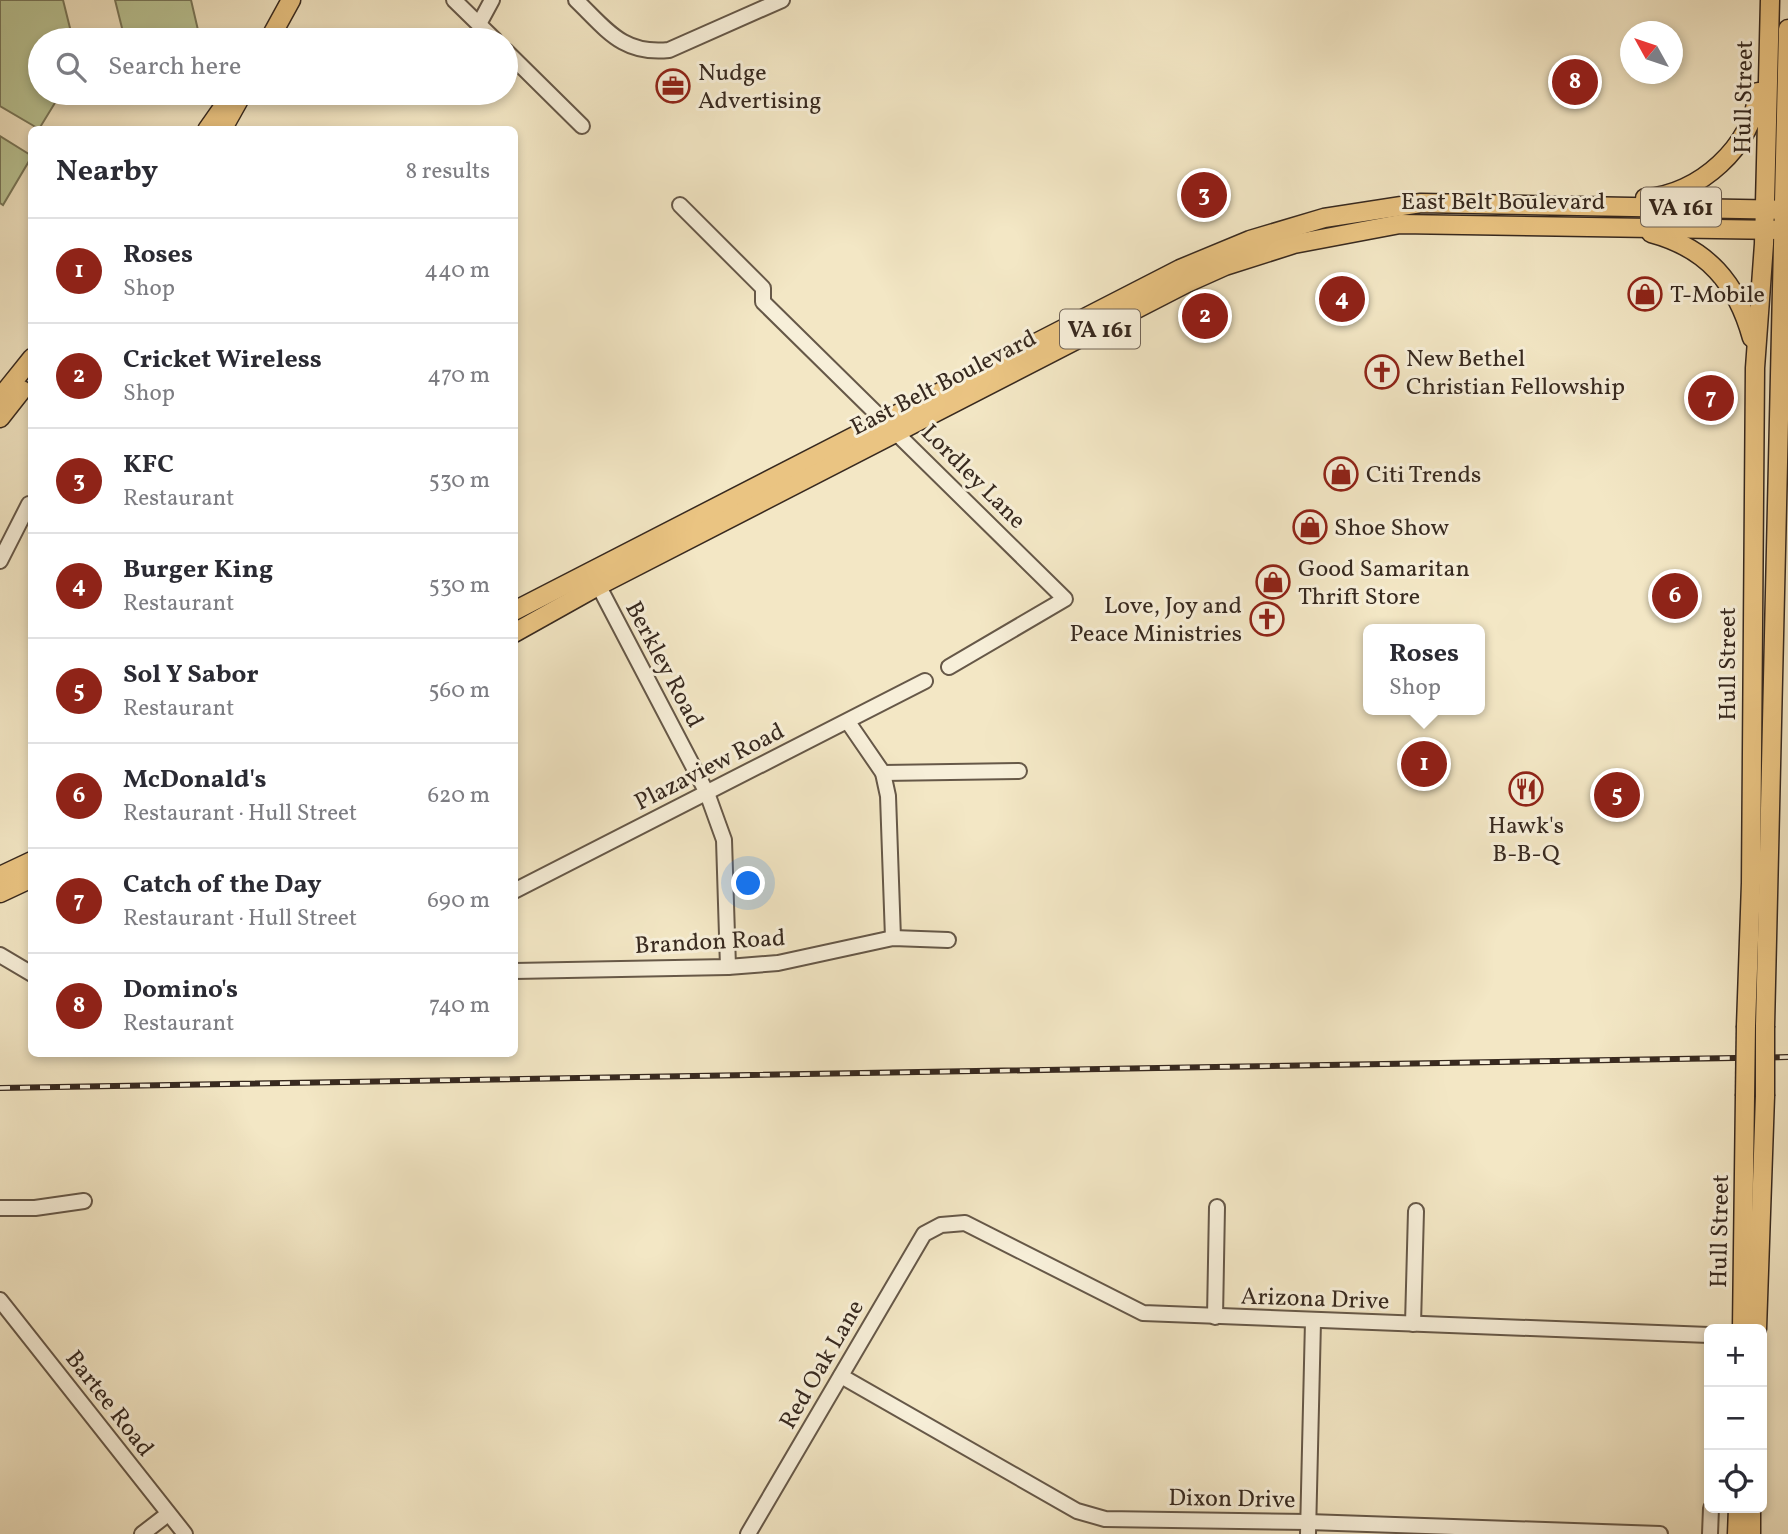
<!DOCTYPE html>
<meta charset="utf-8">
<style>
:root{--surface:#fff;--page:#f2f2f3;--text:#2b2b33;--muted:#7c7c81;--line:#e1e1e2;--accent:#8f2418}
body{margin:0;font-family:Vollkorn,serif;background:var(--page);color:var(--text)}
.controls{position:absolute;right:21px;bottom:21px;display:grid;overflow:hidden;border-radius:10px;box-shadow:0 4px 10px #0003}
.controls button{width:63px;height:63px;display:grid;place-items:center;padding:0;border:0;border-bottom:2px solid var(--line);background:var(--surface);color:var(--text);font:35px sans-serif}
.compass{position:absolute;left:1620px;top:21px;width:63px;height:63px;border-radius:50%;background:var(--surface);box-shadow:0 4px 10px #0003;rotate:310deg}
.you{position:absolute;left:749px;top:884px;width:24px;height:24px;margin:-18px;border:5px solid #fff;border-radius:50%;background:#1a73e8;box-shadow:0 0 0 10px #1a73e833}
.badge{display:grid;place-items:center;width:46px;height:46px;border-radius:50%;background:var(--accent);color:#fff;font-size:23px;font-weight:700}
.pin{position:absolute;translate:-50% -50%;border:4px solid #fff;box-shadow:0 2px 7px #0006}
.popup{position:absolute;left:1363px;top:624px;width:122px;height:91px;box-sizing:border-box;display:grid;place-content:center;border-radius:10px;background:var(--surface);filter:drop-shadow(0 2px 5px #0005);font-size:23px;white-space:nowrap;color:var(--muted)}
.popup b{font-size:26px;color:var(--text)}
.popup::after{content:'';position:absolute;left:50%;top:100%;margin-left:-14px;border:14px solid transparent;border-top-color:var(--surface)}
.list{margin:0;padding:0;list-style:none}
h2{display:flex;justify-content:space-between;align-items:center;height:91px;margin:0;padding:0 28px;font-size:30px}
h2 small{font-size:23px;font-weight:400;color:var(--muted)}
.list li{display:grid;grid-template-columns:46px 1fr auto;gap:21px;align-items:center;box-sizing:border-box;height:105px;padding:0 28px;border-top:2px solid var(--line)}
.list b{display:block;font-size:26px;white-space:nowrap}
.list p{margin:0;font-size:23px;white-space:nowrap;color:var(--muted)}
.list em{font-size:23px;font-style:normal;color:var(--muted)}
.icon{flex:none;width:38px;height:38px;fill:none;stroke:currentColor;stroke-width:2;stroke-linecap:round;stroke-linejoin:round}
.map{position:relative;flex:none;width:1788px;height:1534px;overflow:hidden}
.search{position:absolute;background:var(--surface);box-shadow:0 4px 10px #0003;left:28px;top:28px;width:490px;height:77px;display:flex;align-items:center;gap:18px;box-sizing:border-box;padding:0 24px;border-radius:38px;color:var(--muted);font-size:26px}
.panel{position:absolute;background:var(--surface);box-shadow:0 4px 10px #0003;left:28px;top:126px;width:490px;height:931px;border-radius:10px}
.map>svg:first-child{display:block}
.green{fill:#bac595;stroke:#78775a;stroke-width:2}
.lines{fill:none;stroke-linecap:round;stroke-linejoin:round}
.minor-casing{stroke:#665848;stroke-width:18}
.major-casing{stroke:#37291f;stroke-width:21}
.minor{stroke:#f7efd9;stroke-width:14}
.major{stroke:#eac482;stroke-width:18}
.rail-casing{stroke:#37291f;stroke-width:6}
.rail{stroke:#f7efd9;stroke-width:3.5;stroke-dasharray:10;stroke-linecap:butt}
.major-bridge-casing{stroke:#37291f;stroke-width:21;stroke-linecap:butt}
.major-bridge{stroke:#eac482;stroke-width:18}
.labels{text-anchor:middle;stroke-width:6;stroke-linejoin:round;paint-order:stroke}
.shield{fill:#f7efd9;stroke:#716457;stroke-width:2}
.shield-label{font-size:23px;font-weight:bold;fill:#37291f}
.poi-label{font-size:24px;fill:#37291f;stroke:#f7efd9;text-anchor:start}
.street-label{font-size:24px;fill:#37291f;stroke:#f7efd9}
</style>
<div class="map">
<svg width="1788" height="1534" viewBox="0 0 1788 1534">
<rect width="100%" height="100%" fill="#f3e7c5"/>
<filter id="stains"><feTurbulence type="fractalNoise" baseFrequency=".00286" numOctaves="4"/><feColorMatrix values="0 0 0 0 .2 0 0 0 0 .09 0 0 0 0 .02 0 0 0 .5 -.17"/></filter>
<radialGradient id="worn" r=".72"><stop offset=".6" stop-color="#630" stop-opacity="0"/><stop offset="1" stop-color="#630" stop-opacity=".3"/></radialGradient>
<g class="green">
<path d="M0 0H63L73 40H40V93H61L39 129 0 106Z"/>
<path d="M115 0H191L198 30 161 40H125Z"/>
<path d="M0 136 32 156 3 205 0 203Z"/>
</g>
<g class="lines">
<defs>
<g id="minor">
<path d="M454 0 495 40"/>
<path d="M576 0C607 30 623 55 669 50L782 0"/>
<path d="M479 24 492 0"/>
<path d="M506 51 582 126"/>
<path d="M680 205 763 288V302L1065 599 949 667"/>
<path d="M0 561 29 504"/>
<path d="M595 579 707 793 724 840 728 967"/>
<path d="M848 722 883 773 888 796 893 938"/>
<path d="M883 773 1019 771"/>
<path d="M514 891 925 681"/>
<path d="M0 955 32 974"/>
<path d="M514 971 728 967 778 963 893 938 948 940"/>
<path d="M0 1208H35L84 1201"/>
<path d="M0 1300 185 1534"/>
<path d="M1215 1317 1217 1207"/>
<path d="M1413 1324 1416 1211"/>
<path d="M841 1376 1077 1511 1105 1519 1308 1522 1660 1534"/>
<path d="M142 1534 168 1514"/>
<path d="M748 1534 924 1234 941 1225 965 1223 1143 1313 1709 1335"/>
<path d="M1308 1534 1313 1321"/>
<path d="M1710 1534 1711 1508"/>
</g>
<g id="major">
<path d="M269 40 291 0"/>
<path d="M207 130 233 93"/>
<path d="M222 130 241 96"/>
<path d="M1645 198C1698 196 1754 145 1758 92"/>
<path d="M1651 233C1707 248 1737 283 1752 338"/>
<path d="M0 398 32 358"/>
<path d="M0 418 22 390"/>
<path d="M514 611 1180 269 1250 240 1324 218 1421 203 1788 210"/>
<path d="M514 633 598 586 1187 283 1225 266 1294 244 1400 224 1788 230"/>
<path d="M0 876 32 861"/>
<path d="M0 893 32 878"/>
<path d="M1746 1026 1751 883 1755 368 1764 244 1770 0"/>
<path d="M1765 1026 1788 29"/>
<path d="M1742 1329 1745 1096"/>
<path d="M1757 1329 1765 1096"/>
<path d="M1737 1534 1738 1508"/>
<path d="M1751 1534V1508"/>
</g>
</defs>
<use href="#minor" class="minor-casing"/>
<use href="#major" class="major-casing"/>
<use href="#minor" class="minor"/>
<use href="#major" class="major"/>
<defs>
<path id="rail" d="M0 1088 1788 1057"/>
</defs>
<use href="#rail" class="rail-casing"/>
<use href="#rail" class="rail"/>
<defs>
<g id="major-bridge">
<path d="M1745 1096 1746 1026"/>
<path d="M1765 1096V1026"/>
</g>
</defs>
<use href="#major-bridge" class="major-bridge-casing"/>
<use href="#major-bridge" class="major-bridge"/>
</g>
<defs>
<symbol id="office-ring" viewBox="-11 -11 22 22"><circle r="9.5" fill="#f7efd9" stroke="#8f2418" stroke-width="1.5"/><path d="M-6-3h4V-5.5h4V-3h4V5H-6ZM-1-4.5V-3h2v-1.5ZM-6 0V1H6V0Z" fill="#8f2418"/></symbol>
<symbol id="shop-ring" viewBox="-11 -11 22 22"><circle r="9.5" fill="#f7efd9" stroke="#8f2418" stroke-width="1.5"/><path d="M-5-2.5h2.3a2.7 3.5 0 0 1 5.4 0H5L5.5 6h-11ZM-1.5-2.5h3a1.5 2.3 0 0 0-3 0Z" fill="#8f2418"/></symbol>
<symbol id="church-ring" viewBox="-11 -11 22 22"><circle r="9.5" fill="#f7efd9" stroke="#8f2418" stroke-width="1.5"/><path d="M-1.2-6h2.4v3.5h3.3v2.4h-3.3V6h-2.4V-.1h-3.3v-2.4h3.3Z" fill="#8f2418"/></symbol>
<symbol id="restaurant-ring" viewBox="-11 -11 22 22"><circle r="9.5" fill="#f7efd9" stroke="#8f2418" stroke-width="1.5"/><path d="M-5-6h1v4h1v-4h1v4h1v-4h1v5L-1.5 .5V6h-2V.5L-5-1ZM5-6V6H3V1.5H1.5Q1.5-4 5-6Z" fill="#8f2418"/></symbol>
</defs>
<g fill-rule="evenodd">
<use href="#office-ring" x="654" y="67" width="38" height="38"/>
<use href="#shop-ring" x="1626" y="275" width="38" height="38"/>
<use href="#church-ring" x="1363" y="353" width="38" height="38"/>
<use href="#shop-ring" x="1322" y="455" width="38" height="38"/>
<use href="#shop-ring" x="1291" y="508" width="38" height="38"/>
<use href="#shop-ring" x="1254" y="563" width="38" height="38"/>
<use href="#church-ring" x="1248" y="600" width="38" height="38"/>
<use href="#restaurant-ring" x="1507" y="770" width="38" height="38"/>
</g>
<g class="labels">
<g class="shield">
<rect x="1641" y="187.5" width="80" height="39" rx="5"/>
<rect x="1060" y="309.5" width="80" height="39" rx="5"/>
</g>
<g class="shield-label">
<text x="1681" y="215">VA 161</text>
<text x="1100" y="337">VA 161</text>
</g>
<g class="poi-label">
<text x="698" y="80">Nudge<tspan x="698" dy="28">Advertising</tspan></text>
<text x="1670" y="302">T-Mobile</text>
<text x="1406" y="366">New Bethel<tspan x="1406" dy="28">Christian Fellowship</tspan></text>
<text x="1366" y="482">Citi Trends</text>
<text x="1334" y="535">Shoe Show</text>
<text x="1298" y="576">Good Samaritan<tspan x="1298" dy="28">Thrift Store</tspan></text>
<text x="1242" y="613" text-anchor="end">Love, Joy and<tspan x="1242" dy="28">Peace Ministries</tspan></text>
<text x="1526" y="833" text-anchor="middle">Hawk's<tspan x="1526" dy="28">B-B-Q</tspan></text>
</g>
<g class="street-label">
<text transform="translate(1743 97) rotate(-89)" y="8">Hull Street</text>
<text x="1503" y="209">East Belt Boulevard</text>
<text transform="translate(943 382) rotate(-27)" y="8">East Belt Boulevard</text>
<text transform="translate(974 476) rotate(45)" y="8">Lordley Lane</text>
<text transform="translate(665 664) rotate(62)" y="8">Berkley Road</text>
<text transform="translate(1727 664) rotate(-90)" y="8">Hull Street</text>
<text transform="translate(709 766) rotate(-27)" y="8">Plazaview Road</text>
<text transform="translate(710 941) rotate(-3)" y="8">Brandon Road</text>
<text transform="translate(1719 1231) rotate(-89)" y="8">Hull Street</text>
<text transform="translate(1315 1298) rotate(2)" y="8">Arizona Drive</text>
<text transform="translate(821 1364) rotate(-60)" y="8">Red Oak Lane</text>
<text transform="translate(110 1403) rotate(52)" y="8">Bartee Road</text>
<text transform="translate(1232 1498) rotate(1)" y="8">Dixon Drive</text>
</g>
</g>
<rect width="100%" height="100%" filter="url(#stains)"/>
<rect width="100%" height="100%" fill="url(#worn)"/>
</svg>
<div class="controls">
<button>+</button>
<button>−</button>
<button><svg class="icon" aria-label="locate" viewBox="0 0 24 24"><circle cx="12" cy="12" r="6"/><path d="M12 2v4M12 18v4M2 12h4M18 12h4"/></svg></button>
</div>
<svg class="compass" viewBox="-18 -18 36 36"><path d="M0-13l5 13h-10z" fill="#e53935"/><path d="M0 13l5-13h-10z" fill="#7c7c81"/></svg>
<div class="you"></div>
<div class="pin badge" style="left:1424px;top:764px">1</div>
<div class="popup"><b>Roses</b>Shop</div>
<div class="pin badge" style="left:1205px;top:316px">2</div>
<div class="pin badge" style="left:1204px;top:195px">3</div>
<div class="pin badge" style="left:1342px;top:299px">4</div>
<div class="pin badge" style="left:1617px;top:795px">5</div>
<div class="pin badge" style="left:1675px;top:596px">6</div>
<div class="pin badge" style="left:1711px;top:398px">7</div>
<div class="pin badge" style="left:1575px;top:82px">8</div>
<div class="search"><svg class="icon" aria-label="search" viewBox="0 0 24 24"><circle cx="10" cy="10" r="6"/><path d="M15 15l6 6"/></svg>Search here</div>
<section class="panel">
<h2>Nearby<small>8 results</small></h2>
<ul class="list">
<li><span class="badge">1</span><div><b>Roses</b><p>Shop</p></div><em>440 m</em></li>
<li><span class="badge">2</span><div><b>Cricket Wireless</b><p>Shop</p></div><em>470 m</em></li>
<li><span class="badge">3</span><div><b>KFC</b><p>Restaurant</p></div><em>530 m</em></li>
<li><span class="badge">4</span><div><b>Burger King</b><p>Restaurant</p></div><em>530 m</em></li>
<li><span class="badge">5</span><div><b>Sol Y Sabor</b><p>Restaurant</p></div><em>560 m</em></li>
<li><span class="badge">6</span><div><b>McDonald's</b><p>Restaurant · Hull Street</p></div><em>620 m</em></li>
<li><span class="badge">7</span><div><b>Catch of the Day</b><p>Restaurant · Hull Street</p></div><em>690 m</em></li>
<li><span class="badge">8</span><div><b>Domino's</b><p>Restaurant</p></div><em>740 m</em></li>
</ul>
</section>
</div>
